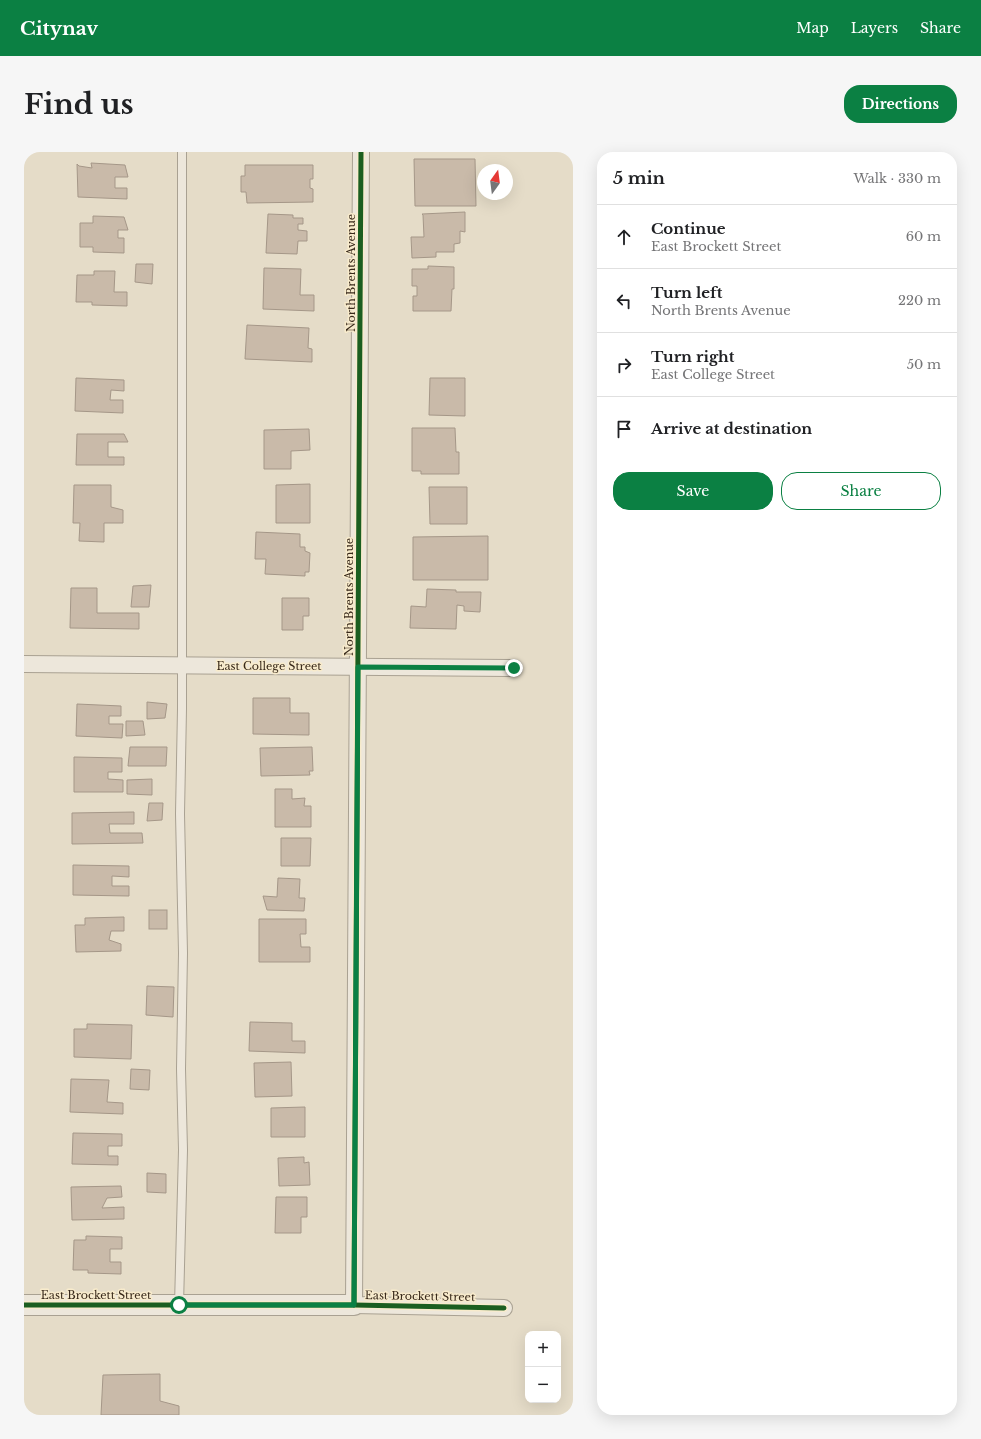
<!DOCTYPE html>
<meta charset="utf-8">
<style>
:root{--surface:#fff;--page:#f6f6f6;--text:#202124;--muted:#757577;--line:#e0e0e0;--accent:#0b8043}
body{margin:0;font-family:"Libre Baskerville",serif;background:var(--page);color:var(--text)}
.controls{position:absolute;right:12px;bottom:12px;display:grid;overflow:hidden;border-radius:8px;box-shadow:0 4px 16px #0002}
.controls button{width:36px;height:36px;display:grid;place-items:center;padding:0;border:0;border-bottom:1px solid var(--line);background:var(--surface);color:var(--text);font:20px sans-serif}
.compass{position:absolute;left:453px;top:12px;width:36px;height:36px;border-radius:50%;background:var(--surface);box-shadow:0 4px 16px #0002;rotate:14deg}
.stop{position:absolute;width:12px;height:12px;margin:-9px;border:3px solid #0b8043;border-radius:50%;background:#fff}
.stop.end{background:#0b8043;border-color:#fff;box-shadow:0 1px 4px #0008}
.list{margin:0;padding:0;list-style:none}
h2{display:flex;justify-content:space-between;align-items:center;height:52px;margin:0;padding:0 16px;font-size:17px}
h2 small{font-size:13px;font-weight:400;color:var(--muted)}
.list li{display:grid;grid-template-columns:26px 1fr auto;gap:12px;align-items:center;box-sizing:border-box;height:64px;padding:0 16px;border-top:1px solid var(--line)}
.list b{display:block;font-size:15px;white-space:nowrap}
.list p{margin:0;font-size:13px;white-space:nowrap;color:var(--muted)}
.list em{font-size:13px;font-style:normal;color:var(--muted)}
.actions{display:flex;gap:8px;padding:12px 16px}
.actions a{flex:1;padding:9px 0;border:1px solid var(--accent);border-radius:16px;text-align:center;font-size:14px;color:var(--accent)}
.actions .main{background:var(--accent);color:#fff}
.icon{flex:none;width:22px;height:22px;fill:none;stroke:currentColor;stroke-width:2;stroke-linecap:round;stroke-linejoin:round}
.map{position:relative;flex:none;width:549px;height:1263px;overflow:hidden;border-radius:16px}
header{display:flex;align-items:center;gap:24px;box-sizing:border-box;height:56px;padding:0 20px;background:var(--accent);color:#fff}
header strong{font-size:19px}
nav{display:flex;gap:22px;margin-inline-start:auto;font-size:14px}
.intro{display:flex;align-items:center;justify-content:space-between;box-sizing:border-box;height:96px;padding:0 24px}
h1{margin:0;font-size:28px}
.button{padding:10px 18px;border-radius:16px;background:var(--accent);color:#fff;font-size:14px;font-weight:700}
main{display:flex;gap:24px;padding:0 24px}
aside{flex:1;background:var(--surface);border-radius:16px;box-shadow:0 4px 16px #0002}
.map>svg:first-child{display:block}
.building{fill:#c9baa9;stroke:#a59788}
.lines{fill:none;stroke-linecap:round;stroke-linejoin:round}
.service-casing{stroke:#a9a192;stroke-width:10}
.minor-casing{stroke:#a9a192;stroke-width:18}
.tertiary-casing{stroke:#a9a192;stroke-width:22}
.service{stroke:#ede7db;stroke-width:8}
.minor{stroke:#ede7db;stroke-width:16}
.tertiary{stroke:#ede7db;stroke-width:20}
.cycleway-casing{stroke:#f8ebcc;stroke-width:8}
.cycleway{stroke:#1b5e20;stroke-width:5}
.route{stroke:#0b8043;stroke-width:5}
.labels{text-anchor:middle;stroke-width:3;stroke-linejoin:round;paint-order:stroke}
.street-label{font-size:11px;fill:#38291a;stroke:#f8ebcc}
</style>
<header>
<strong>Citynav</strong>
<nav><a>Map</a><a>Layers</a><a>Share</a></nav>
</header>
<div class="intro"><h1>Find us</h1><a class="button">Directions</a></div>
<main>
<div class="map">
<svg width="549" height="1263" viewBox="0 0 549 1263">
<rect width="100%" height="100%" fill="#e5dcc8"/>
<g class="building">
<path d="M390 7H451L452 54H391Z"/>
<path d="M67 11 101 13 104 25H91V36H103V47L54 45 53 12 55 14 68 16Z"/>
<path d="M221 13H289V27H286V36L289 37V50L223 51 222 40H217V24H221Z"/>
<path d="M441 60V80L436 79V91L430 92V100H412V105L388 106 387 85H400L399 63 398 62Z"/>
<path d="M244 62 269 63V66H279V72H274V78L283 79V89H274L273 102 242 101Z"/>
<path d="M69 64 100 65 104 78H94V86H100V101L69 100V95H56V71H69Z"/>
<path d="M112 112H129L128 132 111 130Z"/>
<path d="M404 114 430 115V137H428L427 159H389V144H393V134H388V117H404Z"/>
<path d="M240 116 277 117 276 143H290V159L239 157Z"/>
<path d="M70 119H91L90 140H103V154L68 153V150H52L53 123H70Z"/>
<path d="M223 173 285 176 284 196 288 197V210L221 207Z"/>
<path d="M52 226 100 228V239L87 238 86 248H99V261L51 259Z"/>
<path d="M406 226H441V264L405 263Z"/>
<path d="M388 276H431L432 300H435V322H397V319H388Z"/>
<path d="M285 277 286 298 267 299V317H240V278Z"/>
<path d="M53 282H100L104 290H84V305H100V313H52Z"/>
<path d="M286 332V371H252V333Z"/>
<path d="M50 333H87V355L99 358V371H80V390L55 389 56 371H49Z"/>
<path d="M405 335H443V372H406Z"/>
<path d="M232 380 276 382V395H281V399L286 401 285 420H281V424L241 422 242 407H231Z"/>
<path d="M464 384V428H389V385Z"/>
<path d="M127 433 125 455H107L109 434Z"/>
<path d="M47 436H73V461H115V477L46 476Z"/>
<path d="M403 437 432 438V440H457L456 460 440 459V454L433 453 432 477 386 476 387 454 402 455Z"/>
<path d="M258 446H285V464H279V478H258Z"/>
<path d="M229 546H266V561H285V583L229 582Z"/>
<path d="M123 550 143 552 141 566 123 567Z"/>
<path d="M53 552 97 554V564H85V572H99L98 586 52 584Z"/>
<path d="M102 569H119L121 583 102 584Z"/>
<path d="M106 595H143L142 614H104Z"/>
<path d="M288 595 289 619H285L286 623 237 624 236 596Z"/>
<path d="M50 605 98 606V620H84V627L99 628V640H50Z"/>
<path d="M128 627V643L103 642V628Z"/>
<path d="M251 637H268V647L281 646 280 654H287V675H251Z"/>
<path d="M125 651H139L138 668 123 669Z"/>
<path d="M110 660V672H85L86 681H118L119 691 48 692V661Z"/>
<path d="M257 686H287L286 714H257Z"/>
<path d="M49 713 105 714V725L88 724V734H105V744L49 743Z"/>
<path d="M254 726 276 727 275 746H281L280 759 243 758 239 744 253 745Z"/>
<rect x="125" y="758" width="18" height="19"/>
<path d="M100 765V779H87L85 788 97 792V799L52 800 51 773H61V766Z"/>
<path d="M235 767H282V782H276L277 795H286V810H235Z"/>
<path d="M123 834 150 835 149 865 122 863Z"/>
<path d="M226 870 268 871V889H281V901L225 899Z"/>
<path d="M63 872 108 873 107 907 50 905V877H63Z"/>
<path d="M267 910 268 944 231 945 230 911Z"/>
<path d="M107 917 126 918 125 938 106 937Z"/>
<path d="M47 927 85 928 83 950 99 951V962L46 960Z"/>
<path d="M281 955V985H247V956Z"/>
<path d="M49 981 98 982V994H84V1004H94V1013L48 1012Z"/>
<path d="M280 1005V1011L285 1010 286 1033 255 1034 254 1006Z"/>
<path d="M123 1021 142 1022V1041L123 1040Z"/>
<path d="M97 1034 98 1045 83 1046 78 1056 100 1055V1067L48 1068 47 1035Z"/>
<path d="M252 1045H283V1065H277V1081H251Z"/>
<path d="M62 1084 98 1085V1097H86V1110H97V1122L64 1121V1118H49L50 1088H62Z"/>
<path d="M136 1222V1249L155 1254V1263H77L79 1223Z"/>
</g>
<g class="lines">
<defs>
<path id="service" d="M155 1153 159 998 157 917 159 801 156 662 158 557V0"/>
<g id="minor">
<path d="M337 0 330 1153 480 1156"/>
<path d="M0 512 490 516"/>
</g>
<path id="tertiary" d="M0 1153H330"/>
</defs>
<use href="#service" class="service-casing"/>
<use href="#minor" class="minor-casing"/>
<use href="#tertiary" class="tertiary-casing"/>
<use href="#service" class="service"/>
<use href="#minor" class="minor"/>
<use href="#tertiary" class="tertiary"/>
<defs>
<g id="cycleway">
<path d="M0 1153H330L480 1156"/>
<path d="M330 1153 337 0"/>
</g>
</defs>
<use href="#cycleway" class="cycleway-casing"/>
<use href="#cycleway" class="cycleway"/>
</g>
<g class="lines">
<path class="route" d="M155 1153H330L334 515 490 516"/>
</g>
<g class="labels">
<g class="street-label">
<text transform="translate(327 121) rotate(-90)" y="4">North Brents Avenue</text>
<text transform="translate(325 445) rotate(-90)" y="4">North Brents Avenue</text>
<text x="245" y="518">East College Street</text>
<text x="72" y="1147">East Brockett Street</text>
<text transform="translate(396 1144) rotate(1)" y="4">East Brockett Street</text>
</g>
</g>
</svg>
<div class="controls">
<button>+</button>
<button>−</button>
</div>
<svg class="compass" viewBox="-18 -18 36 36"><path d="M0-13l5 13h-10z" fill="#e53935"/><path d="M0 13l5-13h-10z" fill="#757577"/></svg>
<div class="stop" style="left:155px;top:1153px"></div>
<div class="stop end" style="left:490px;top:516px"></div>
</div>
<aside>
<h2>5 min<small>Walk · 330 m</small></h2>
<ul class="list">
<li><svg class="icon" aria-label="ahead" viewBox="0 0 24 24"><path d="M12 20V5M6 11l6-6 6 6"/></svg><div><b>Continue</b><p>East Brockett Street</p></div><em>60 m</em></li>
<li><svg class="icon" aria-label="left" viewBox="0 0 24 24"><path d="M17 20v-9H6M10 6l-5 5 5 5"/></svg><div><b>Turn left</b><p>North Brents Avenue</p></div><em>220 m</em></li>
<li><svg class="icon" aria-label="right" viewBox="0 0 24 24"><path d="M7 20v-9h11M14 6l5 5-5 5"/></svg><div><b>Turn right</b><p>East College Street</p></div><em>50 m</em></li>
<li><svg class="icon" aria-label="arrive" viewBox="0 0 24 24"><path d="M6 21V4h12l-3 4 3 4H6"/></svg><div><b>Arrive at destination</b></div></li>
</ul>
<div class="actions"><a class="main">Save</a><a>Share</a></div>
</aside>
</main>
